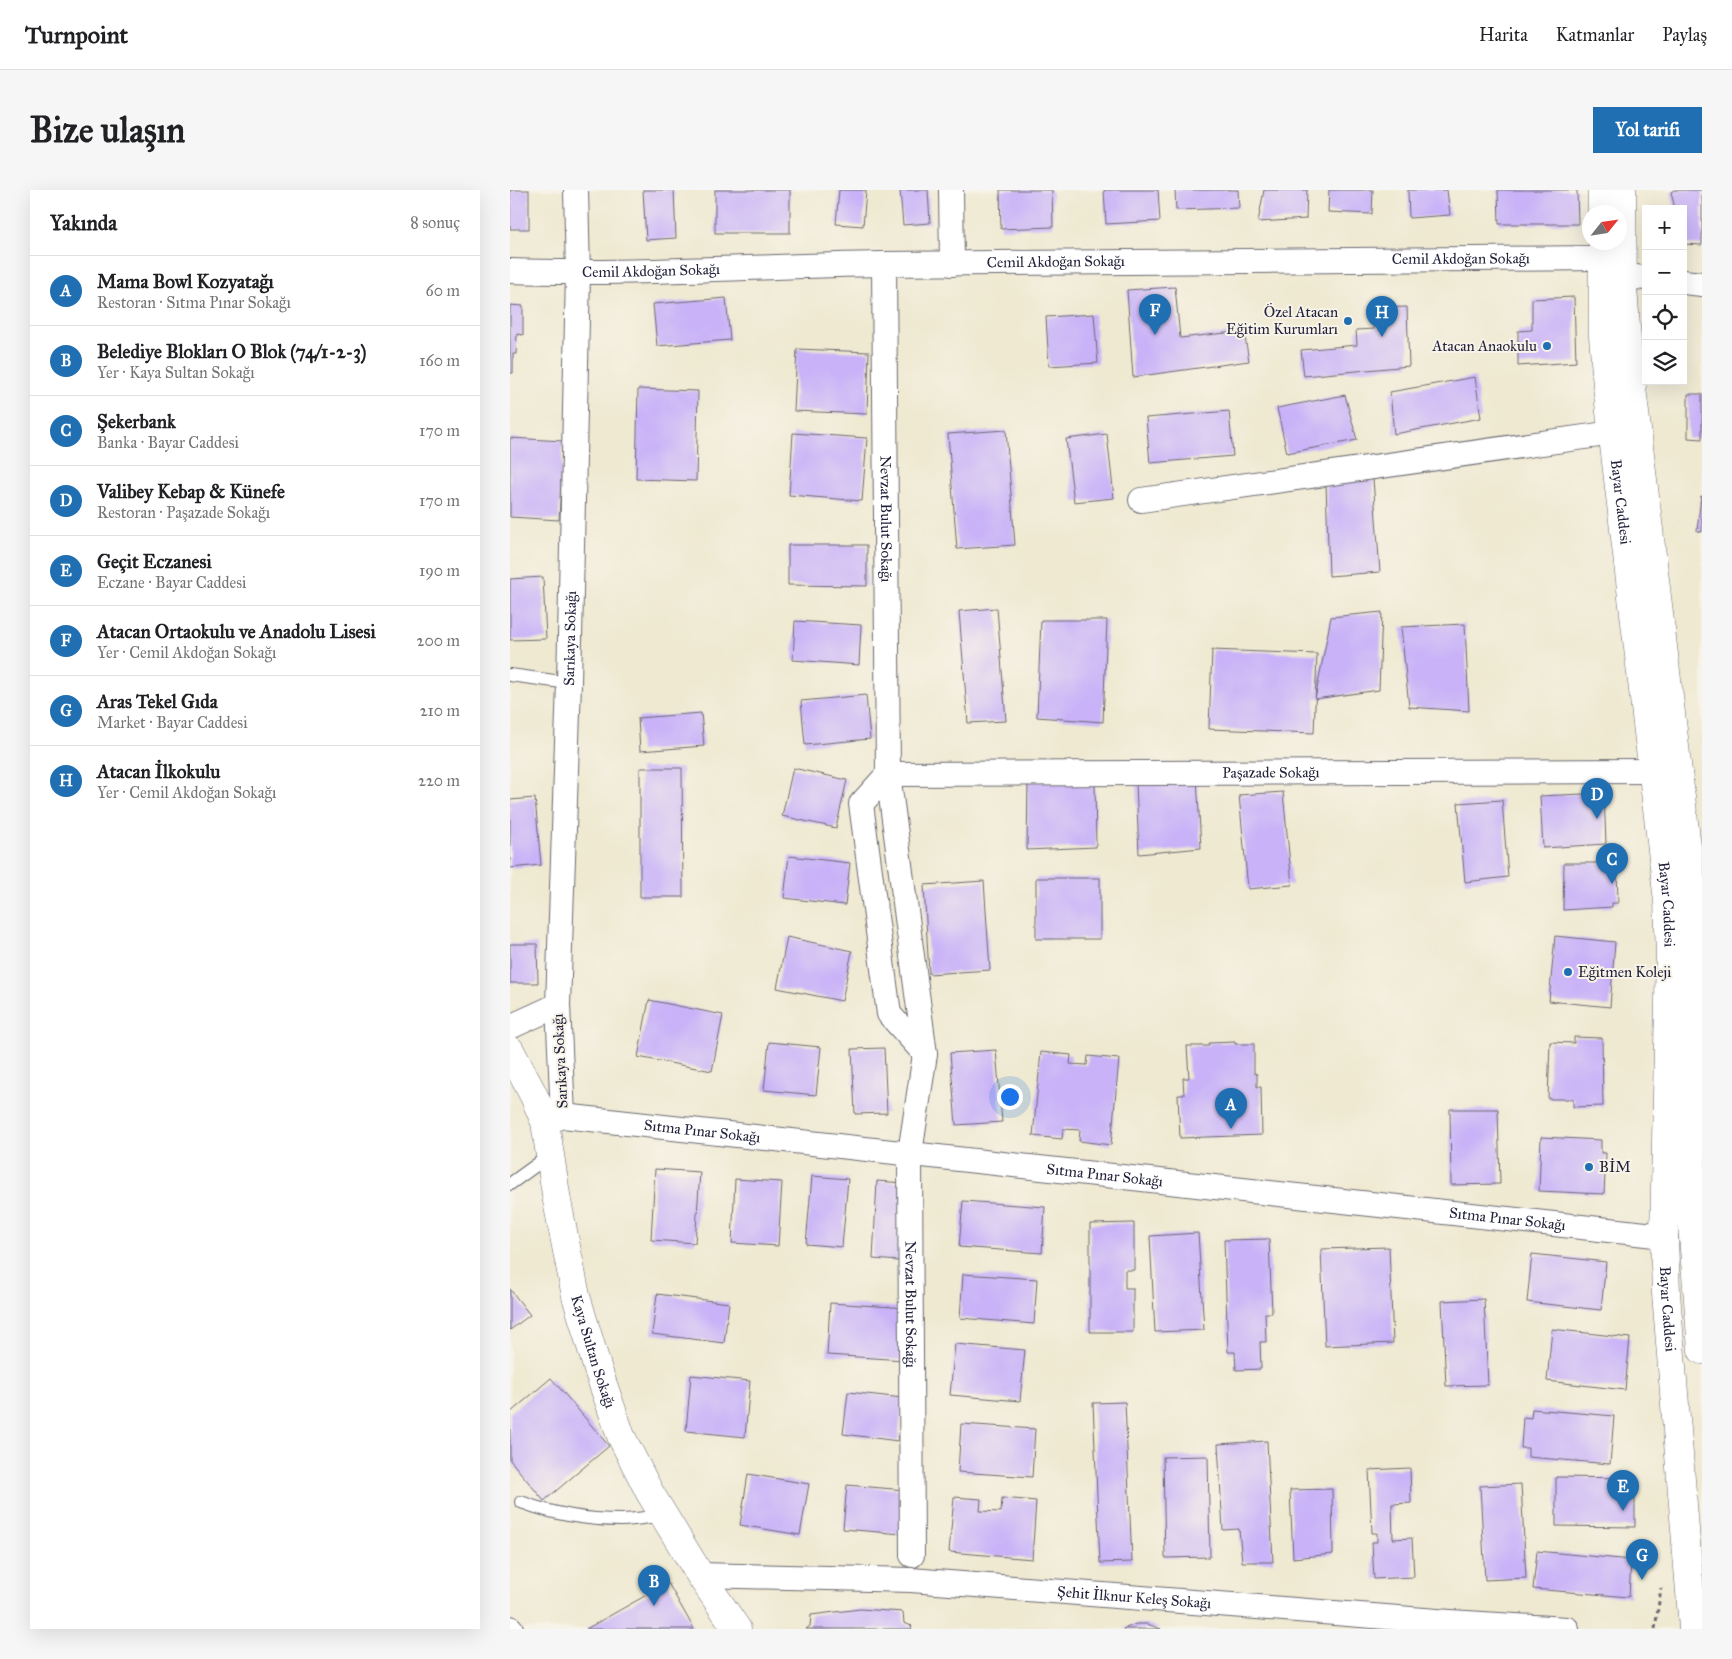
<!DOCTYPE html>
<html lang="tr">
<meta charset="utf-8">
<style>
:root{--surface:#fff;--page:#f6f6f6;--text:#202124;--muted:#757577;--line:#e0e0e0;--accent:#1f6fb2}
body{margin:0;font-family:"IM FELL Great Primer",serif;background:var(--page);color:var(--text)}
.controls{position:absolute;right:15px;top:15px;display:grid;overflow:hidden;border-radius:0px;box-shadow:0 5px 20px #0002}
.controls button{width:45px;height:45px;display:grid;place-items:center;padding:0;border:0;border-bottom:1px solid var(--line);background:var(--surface);color:var(--text);font:25px sans-serif}
.compass{position:absolute;left:1072px;top:15px;width:45px;height:45px;border-radius:50%;background:var(--surface);box-shadow:0 5px 20px #0002;rotate:60deg}
.you{position:absolute;left:499px;top:906px;width:18px;height:18px;margin:-12px;border:4px solid #fff;border-radius:50%;background:#1a73e8;box-shadow:0 0 0 8px #1a73e833}
.badge{display:grid;place-items:center;width:32px;height:32px;border-radius:50%;background:var(--accent);color:#fff;font-size:16px;font-weight:700}
.pin{position:absolute;translate:-50% -41px;filter:drop-shadow(0 1px 2px #0008)}
.pin::after{content:'';position:absolute;top:26px;width:18px;height:15px;background:inherit;clip-path:polygon(0 0,100% 0,50% 100%)}
.list{margin:0;padding:0;list-style:none}
h2{display:flex;justify-content:space-between;align-items:center;height:65px;margin:0;padding:0 20px;font-size:21px}
h2 small{font-size:16px;font-weight:400;color:var(--muted)}
.list li{display:grid;grid-template-columns:32px 1fr auto;gap:15px;align-items:center;box-sizing:border-box;height:70px;padding:0 20px;border-top:1px solid var(--line)}
.list b{display:block;font-size:19px;white-space:nowrap}
.list p{margin:0;font-size:16px;white-space:nowrap;color:var(--muted)}
.list em{font-size:16px;font-style:normal;color:var(--muted)}
.icon{flex:none;width:28px;height:28px;fill:none;stroke:currentColor;stroke-width:2;stroke-linecap:round;stroke-linejoin:round}
.map{position:relative;flex:none;width:1192px;height:1439px;overflow:hidden;border-radius:0px}
header{display:flex;align-items:center;gap:30px;box-sizing:border-box;height:70px;padding:0 25px;background:var(--surface);border-bottom:1px solid var(--line)}
header strong{font-size:24px}
nav{display:flex;gap:28px;margin-inline-start:auto;font-size:18px}
.intro{display:flex;align-items:center;justify-content:space-between;box-sizing:border-box;height:120px;padding:0 30px}
h1{margin:0;font-size:35px}
.button{padding:12px 22px;border-radius:0px;background:var(--accent);color:#fff;font-size:18px;font-weight:700}
main{display:flex;gap:30px;padding:0 30px}
aside{flex:1;background:var(--surface);border-radius:0px;box-shadow:0 5px 20px #0002}
.map>svg:first-child{display:block}
.building{fill:#c9b2f8}
.lines{fill:none;stroke-linecap:round;stroke-linejoin:round}
.lane-casing{stroke:#6a6870;stroke-width:14}
.street-casing{stroke:#6a6870;stroke-width:26}
.secondary-casing{stroke:#6a6870;stroke-width:29}
.path{stroke:#6a6870;stroke-width:3;stroke-dasharray:4 4;stroke-linecap:butt}
.lane{stroke:#fff;stroke-width:12}
.street{stroke:#fff;stroke-width:24}
.secondary{stroke:#fff;stroke-width:28}
.poi-dot{fill:#1f6fb2;stroke:#f7f3e8;stroke-width:2}
.labels{text-anchor:middle;stroke-width:4;stroke-linejoin:round;paint-order:stroke}
.street-label{font-size:15px;fill:#22223b;stroke:#f7f3e8}
.poi-label{font-size:15px;fill:#22223b;stroke:#f7f3e8;text-anchor:end}
</style>
<header>
<strong>Turnpoint</strong>
<nav><a>Harita</a><a>Katmanlar</a><a>Paylaş</a></nav>
</header>
<div class="intro"><h1>Bize ulaşın</h1><a class="button">Yol tarifi</a></div>
<main>
<aside>
<h2>Yakında<small>8 sonuç</small></h2>
<ul class="list">
<li><span class="badge">A</span><div><b>Mama Bowl Kozyatağı</b><p>Restoran · Sıtma Pınar Sokağı</p></div><em>60 m</em></li>
<li><span class="badge">B</span><div><b>Belediye Blokları O Blok (74/1-2-3)</b><p>Yer · Kaya Sultan Sokağı</p></div><em>160 m</em></li>
<li><span class="badge">C</span><div><b>Şekerbank</b><p>Banka · Bayar Caddesi</p></div><em>170 m</em></li>
<li><span class="badge">D</span><div><b>Valibey Kebap &amp; Künefe</b><p>Restoran · Paşazade Sokağı</p></div><em>170 m</em></li>
<li><span class="badge">E</span><div><b>Geçit Eczanesi</b><p>Eczane · Bayar Caddesi</p></div><em>190 m</em></li>
<li><span class="badge">F</span><div><b>Atacan Ortaokulu ve Anadolu Lisesi</b><p>Yer · Cemil Akdoğan Sokağı</p></div><em>200 m</em></li>
<li><span class="badge">G</span><div><b>Aras Tekel Gıda</b><p>Market · Bayar Caddesi</p></div><em>210 m</em></li>
<li><span class="badge">H</span><div><b>Atacan İlkokulu</b><p>Yer · Cemil Akdoğan Sokağı</p></div><em>220 m</em></li>
</ul>
</aside>
<div class="map">
<svg width="1192" height="1439" viewBox="0 0 1192 1439">
<rect width="100%" height="100%" fill="#f7f3e8"/>
<filter id="ink" filterUnits="userSpaceOnUse"><feTurbulence type="fractalNoise" baseFrequency=".02" numOctaves="2"/><feDisplacementMap in="SourceGraphic" scale="10" xChannelSelector="R" yChannelSelector="G"/><feConvolveMatrix kernelMatrix="1 2 1 2 8 2 1 2 1" color-interpolation-filters="sRGB"/></filter>
<filter id="wash" filterUnits="userSpaceOnUse"><feTurbulence type="fractalNoise" baseFrequency=".0096" numOctaves="4" result="noise"/><feDisplacementMap in="SourceGraphic" scale="20" xChannelSelector="R" yChannelSelector="G"/><feGaussianBlur stdDeviation="1.12" result="paint"/><feColorMatrix in="noise" values="0 0 0 0 0 0 0 0 0 0 0 0 0 0 0 0 0 1.4 0 .05"/><feComposite in="paint" operator="in"/></filter>
<g filter="url(#wash)">
<rect width="100%" height="100%" fill="#efe9d1"/>
<g id="blocks">
<g class="building">
<rect x="0" y="0" width="19" height="39"/>
<path d="M133 0H164L166 48 136 50Z"/>
<rect x="205" y="0" width="75" height="43"/>
<path d="M329 0H356L353 36 326 34Z"/>
<path d="M390 0H418L420 33 393 35Z"/>
<path d="M490 0H542L543 37 491 39Z"/>
<path d="M594 0H648L650 31 596 34Z"/>
<path d="M665 0H728L729 18 666 20Z"/>
<path d="M754 0H797L796 29 748 32Z"/>
<path d="M819 0H863L862 24 818 22Z"/>
<path d="M898 0H937L940 25 899 28Z"/>
<path d="M988 0H1067L1068 34H989Z"/>
<path d="M1164 0H1192V55L1173 54V19H1165L1161 2Z"/>
<path d="M665 97 670 148 734 141 739 171 623 187 617 100Z"/>
<path d="M1064 107 1066 172 1008 176V141L1022 140V109Z"/>
<path d="M216 108 220 150 147 156 143 114Z"/>
<path d="M0 115 13 116V145L7 144 6 164H3V183H0Z"/>
<path d="M897 117 899 176 794 186 791 160 847 155 846 140 864 139 863 118Z"/>
<path d="M584 124 588 173 539 176 536 127Z"/>
<path d="M287 159 359 162 357 224 284 221Z"/>
<path d="M965 187 971 228 884 244 880 202Z"/>
<path d="M128 199 188 201 186 291 126 289Z"/>
<path d="M1178 204H1192V249L1178 248Z"/>
<path d="M835 205 847 250 777 263 767 218Z"/>
<path d="M719 221 723 266 640 273 636 228Z"/>
<path d="M496 240 505 355 447 359 438 244Z"/>
<path d="M283 243 357 248 352 311 279 305Z"/>
<path d="M597 244 604 308 564 312 556 249Z"/>
<path d="M0 248 53 251 49 330 0 327Z"/>
<path d="M863 289 870 382 819 386 816 293Z"/>
<path d="M1191 306H1192V342L1187 341Z"/>
<path d="M278 355H357V396L278 395Z"/>
<path d="M33 387 36 449 0 450V389Z"/>
<path d="M487 418 496 531 458 533 449 421Z"/>
<path d="M872 422 869 500 805 509 821 427Z"/>
<path d="M531 430H597L593 532 527 527Z"/>
<path d="M285 431 351 435 349 475 283 470Z"/>
<path d="M955 434 959 521 899 517 891 437Z"/>
<path d="M702 460 807 464 804 543 699 539Z"/>
<path d="M356 505 360 549 295 555 291 511Z"/>
<path d="M191 523 194 556 130 561 128 528Z"/>
<path d="M130 578H172L173 707H130Z"/>
<path d="M283 578 337 590 326 638 272 626Z"/>
<path d="M687 588 691 658 629 664 626 592Z"/>
<path d="M518 591 585 592 586 657 517 660Z"/>
<path d="M773 602 782 695 738 699 729 605Z"/>
<path d="M1094 603 1096 654 1033 658 1030 606Z"/>
<path d="M25 608 31 675 0 678V610Z"/>
<path d="M992 610 998 687 955 692 948 613Z"/>
<path d="M279 666 340 673 335 715 274 708Z"/>
<path d="M1054 673H1100L1101 677H1107L1108 713H1102V717L1053 720Z"/>
<rect x="526" y="688" width="64" height="61"/>
<path d="M474 691 480 780 419 784 414 695Z"/>
<path d="M1045 746 1105 752 1100 817 1039 811Z"/>
<path d="M277 747 342 761 332 811 267 798Z"/>
<path d="M0 754H27L28 793H0Z"/>
<path d="M139 810 213 825 202 881 128 867Z"/>
<path d="M1064 847 1092 848 1093 916 1063 917V909H1038L1040 852 1064 853Z"/>
<path d="M259 852 311 857 306 905 254 900Z"/>
<path d="M725 852V854H744V883L747 884V897H751L752 945 670 948 668 905H674L673 888H679L677 856H699V853Z"/>
<path d="M374 858 377 923 345 924 342 859Z"/>
<path d="M486 860 492 932 446 935 440 863Z"/>
<path d="M531 862 561 865 560 874 577 875 578 866 609 869 601 955 569 951 570 940 553 939 552 949 523 946Z"/>
<path d="M940 919H988L990 994 941 995Z"/>
<path d="M1031 947 1091 950V963H1096L1094 1004 1029 1001Z"/>
<path d="M145 979 190 982 185 1053 141 1050Z"/>
<path d="M302 986 338 989 332 1057 296 1054Z"/>
<path d="M225 989 272 992 268 1056 222 1053Z"/>
<path d="M367 991 394 993 389 1071 363 1069Z"/>
<path d="M453 1011 535 1017 532 1063 449 1057Z"/>
<path d="M624 1033V1080H615V1098H623V1142H580V1034Z"/>
<path d="M688 1043 694 1140 645 1142 640 1046Z"/>
<path d="M759 1049 762 1123H755L756 1152H750L751 1179 726 1180 725 1162H718L714 1050Z"/>
<path d="M879 1057 883 1153 815 1156 811 1059Z"/>
<path d="M1022 1064 1096 1072 1091 1120 1017 1112Z"/>
<path d="M453 1084 527 1089 524 1134 450 1128Z"/>
<path d="M0 1099 20 1125 0 1140Z"/>
<path d="M147 1104 219 1113 214 1153 142 1144Z"/>
<path d="M974 1109 978 1195 936 1196 932 1111Z"/>
<path d="M320 1113 397 1118 394 1170 317 1165Z"/>
<path d="M1042 1139 1120 1148 1115 1200 1037 1191Z"/>
<path d="M445 1154 515 1160 510 1211 440 1205Z"/>
<path d="M181 1185 240 1191 235 1247 176 1241Z"/>
<path d="M41 1188 99 1256 34 1311 0 1270V1223Z"/>
<path d="M338 1202 393 1208 388 1251 333 1244Z"/>
<path d="M615 1212 622 1372 590 1373 583 1213Z"/>
<path d="M1022 1219 1104 1226 1100 1274 1018 1267V1258H1011L1013 1227 1021 1228Z"/>
<path d="M451 1234 525 1239 522 1287 448 1282Z"/>
<path d="M757 1251 763 1372H732L729 1339 713 1340 708 1254Z"/>
<path d="M698 1266 700 1367 655 1368 653 1267Z"/>
<path d="M900 1278 901 1313 882 1314 883 1349 902 1348 904 1387 864 1389 862 1352H867V1343H862L859 1280Z"/>
<path d="M238 1284 299 1294 290 1345 230 1335Z"/>
<path d="M1046 1287 1125 1288V1337L1046 1336Z"/>
<path d="M1011 1294 1016 1388 975 1390 970 1296Z"/>
<path d="M337 1295 395 1300 392 1344 333 1339Z"/>
<path d="M822 1299 823 1364 783 1368 780 1300Z"/>
<path d="M444 1307 471 1309 470 1321 491 1322 492 1308 526 1311 522 1369 439 1362Z"/>
<path d="M1027 1361 1121 1370 1119 1407 1023 1399Z"/>
<path d="M158 1393 184 1439H76Z"/>
<path d="M350 1419 393 1422 394 1433 402 1436 401 1439H296L300 1436 301 1425Z"/>
<path d="M626 1434H637L651 1439H613Z"/>
</g>
</g>
</g>
<g filter="url(#ink)">
<use href="#blocks" fill-opacity="0" stroke="#6a6870" stroke-width="1"/>
<g class="lines">
<defs>
<g id="lane">
<path d="M0 485 59 493"/>
<path d="M0 994 40 965"/>
<path d="M11 1312C43 1324 77 1330 111 1330 125 1330 139 1327 153 1325"/>
</g>
<g id="street">
<path d="M441 0 442 74"/>
<path id="s1" d="M374 74 378 584 415 864 400 963 402 1365"/>
<path id="s2" d="M0 81C124 85 249 76 373 74 613 70 853 69 1093 68"/>
<path d="M1113 86 1136 88"/>
<path d="M1173 92 1192 94"/>
<path d="M631 310 1103 243"/>
<path d="M0 837 48 815"/>
<path id="s3" d="M415 864 379 824 351 614 378 584 1144 581"/>
<path id="s4" d="M53 926 48 815 59 493 68 83 66 0"/>
<path id="s5" d="M35 932 53 926 1154 1046"/>
<path id="s6" d="M190 1385 401 1390 940 1432 1057 1439"/>
<path d="M0 1438 1 1439"/>
</g>
<g id="secondary">
<path d="M1092 0V22"/>
<path d="M1112 0 1113 98 1119 173 1184 715 1185 740 1181 1022 1192 1160"/>
<path id="s7" d="M1093 52V146L1097 196 1158 711 1160 764 1154 1046 1156 1103 1183 1439"/>
<path id="s8" d="M0 860 24 906 35 932 47 1011 66 1106 88 1180 111 1246 140 1303 190 1385 227 1439"/>
</g>
</defs>
<use href="#lane" class="lane-casing"/>
<use href="#street" class="street-casing"/>
<use href="#secondary" class="secondary-casing"/>
<path class="path" d="M1145 1439 1151 1398"/>
<use href="#lane" class="lane"/>
<use href="#street" class="street"/>
<use href="#secondary" class="secondary"/>
</g>
</g>
<g class="poi-dot">
<circle cx="838" cy="131" r="5"/>
<circle cx="1037" cy="156" r="5"/>
<circle cx="1058" cy="782" r="5"/>
<circle cx="1079" cy="977" r="5"/>
</g>
<g class="labels">
<g class="street-label">
<text dy="5" stroke="none"><textPath href="#s2" startOffset="951">Cemil Akdoğan Sokağı</textPath></text>
<text dy="5" stroke="none"><textPath href="#s2" startOffset="546">Cemil Akdoğan Sokağı</textPath></text>
<text dy="5" stroke="none"><textPath href="#s2" startOffset="141">Cemil Akdoğan Sokağı</textPath></text>
<text dy="5" stroke="none"><textPath href="#s7" startOffset="261">Bayar Caddesi</textPath></text>
<text dy="5" stroke="none"><textPath href="#s1" startOffset="255">Nevzat Bulut Sokağı</textPath></text>
<text dy="5" stroke="none"><textPath href="#s4" startOffset="478">Sarıkaya Sokağı</textPath></text>
<text dy="5" stroke="none"><textPath href="#s3" startOffset="689">Paşazade Sokağı</textPath></text>
<text dy="5" stroke="none"><textPath href="#s7" startOffset="666">Bayar Caddesi</textPath></text>
<text transform="translate(50 871) rotate(-93)" y="5">Sarıkaya Sokağı</text>
<text dy="5" stroke="none"><textPath href="#s5" startOffset="159">Sıtma Pınar Sokağı</textPath></text>
<text dy="5" stroke="none"><textPath href="#s5" startOffset="564">Sıtma Pınar Sokağı</textPath></text>
<text dy="5" stroke="none"><textPath href="#s5" startOffset="969">Sıtma Pınar Sokağı</textPath></text>
<text dy="5" stroke="none"><textPath href="#s1" startOffset="1044">Nevzat Bulut Sokağı</textPath></text>
<text dy="5" stroke="none"><textPath href="#s7" startOffset="1071">Bayar Caddesi</textPath></text>
<text dy="5" stroke="none"><textPath href="#s8" startOffset="315">Kaya Sultan Sokağı</textPath></text>
<text dy="5" stroke="none"><textPath href="#s6" startOffset="435">Şehit İlknur Keleş Sokağı</textPath></text>
</g>
<g class="poi-label">
<text x="828" y="127">Özel Atacan<tspan x="828" dy="17">Eğitim Kurumları</tspan></text>
<text x="1027" y="161">Atacan Anaokulu</text>
<text x="1068" y="787" text-anchor="start">Eğitmen Koleji</text>
<text x="1089" y="982" text-anchor="start">BİM</text>
</g>
</g>
</svg>
<div class="controls">
<button>+</button>
<button>−</button>
<button><svg class="icon" aria-label="locate" viewBox="0 0 24 24"><circle cx="12" cy="12" r="6"/><path d="M12 2v4M12 18v4M2 12h4M18 12h4"/></svg></button>
<button><svg class="icon" aria-label="layers" viewBox="0 0 24 24"><path d="M12 4l9 5-9 5-9-5zM3 14l9 5 9-5"/></svg></button>
</div>
<svg class="compass" viewBox="-18 -18 36 36"><path d="M0-13l5 13h-10z" fill="#e53935"/><path d="M0 13l5-13h-10z" fill="#757577"/></svg>
<div class="you"></div>
<div class="pin badge" style="left:721px;top:939px">A</div>
<div class="pin badge" style="left:144px;top:1416px">B</div>
<div class="pin badge" style="left:1102px;top:694px">C</div>
<div class="pin badge" style="left:1087px;top:629px">D</div>
<div class="pin badge" style="left:1113px;top:1321px">E</div>
<div class="pin badge" style="left:645px;top:145px">F</div>
<div class="pin badge" style="left:1132px;top:1390px">G</div>
<div class="pin badge" style="left:872px;top:147px">H</div>
</div>
</main>
